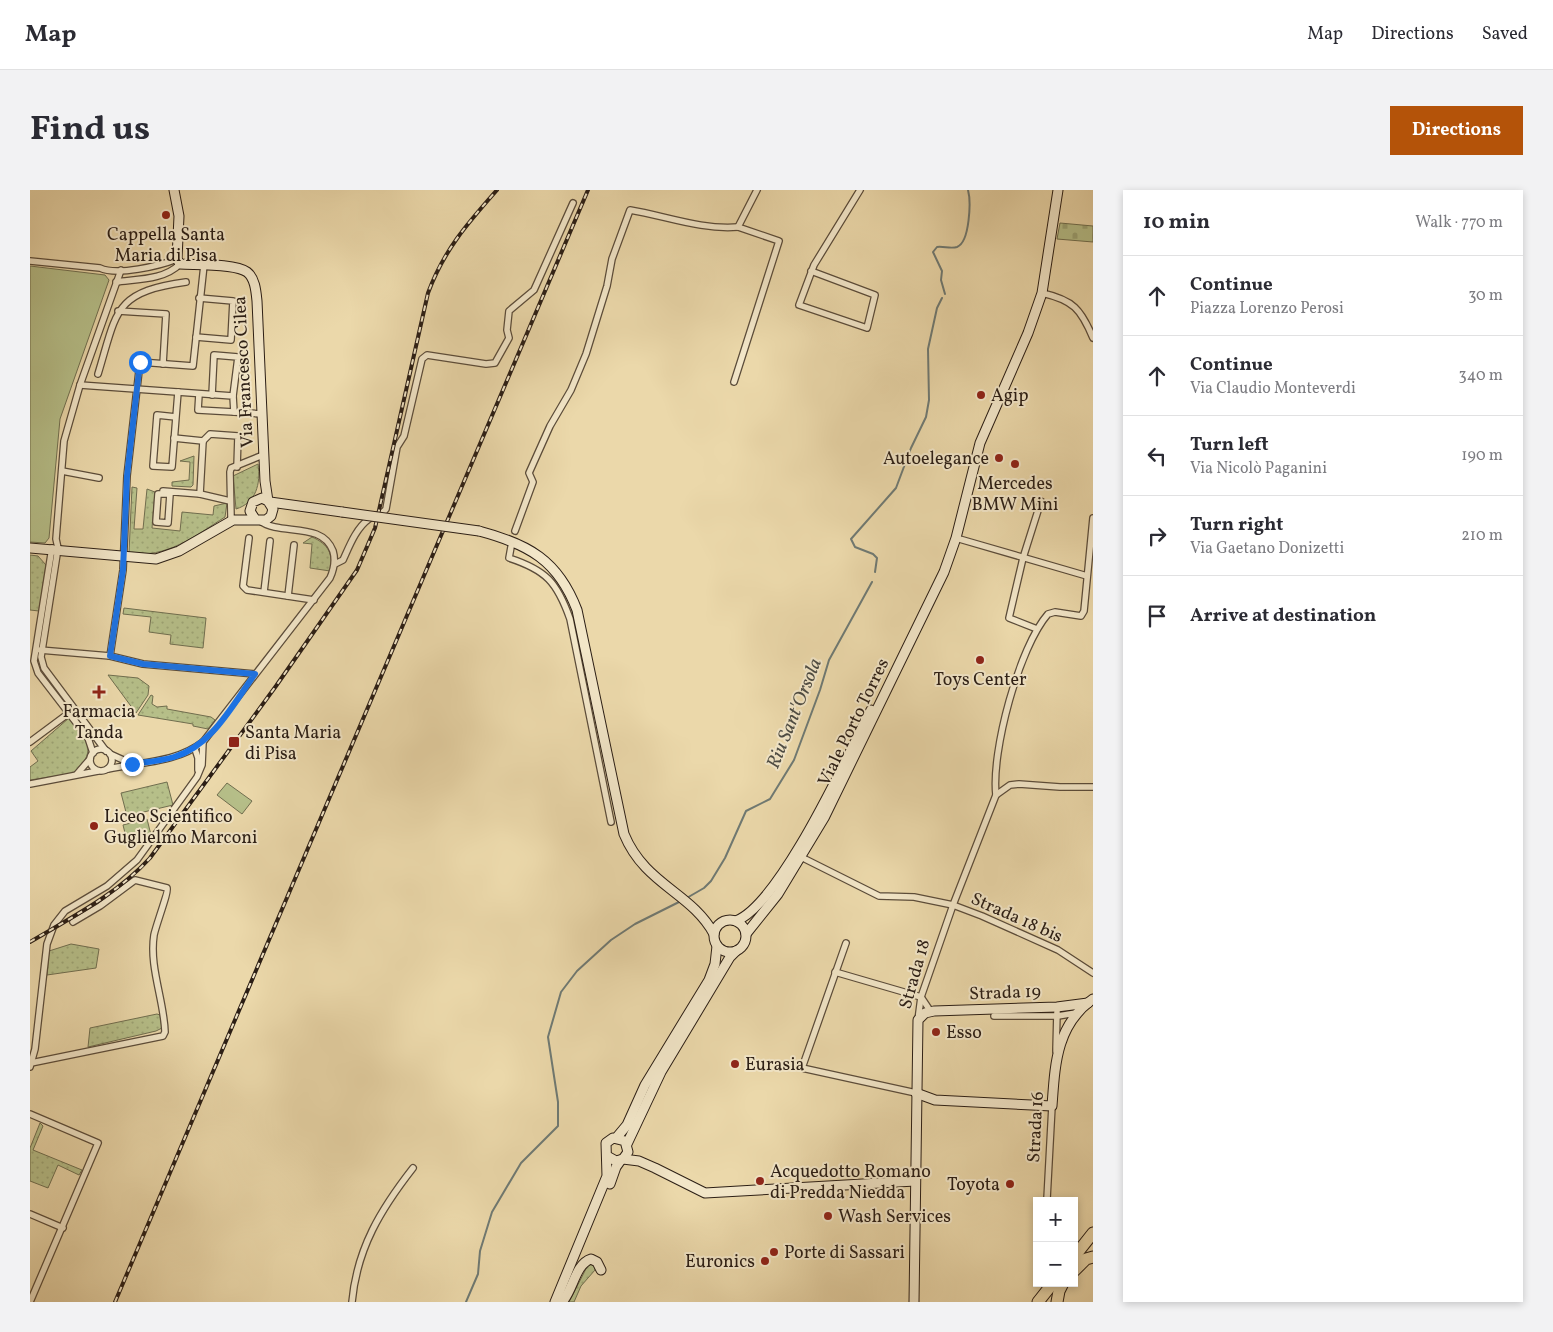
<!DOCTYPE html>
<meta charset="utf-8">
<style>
:root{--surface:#fff;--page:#f2f2f3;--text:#2b2b33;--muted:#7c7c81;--line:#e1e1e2;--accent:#b45309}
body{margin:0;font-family:Vollkorn,serif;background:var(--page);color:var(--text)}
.controls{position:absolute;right:15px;bottom:15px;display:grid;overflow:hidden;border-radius:0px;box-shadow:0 2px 8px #0003}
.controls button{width:45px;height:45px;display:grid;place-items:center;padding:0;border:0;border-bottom:1px solid var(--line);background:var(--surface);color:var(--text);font:25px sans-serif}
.stop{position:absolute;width:15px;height:15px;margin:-11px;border:4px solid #1a73e8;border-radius:50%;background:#fff}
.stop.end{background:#1a73e8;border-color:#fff;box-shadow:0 1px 5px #0008}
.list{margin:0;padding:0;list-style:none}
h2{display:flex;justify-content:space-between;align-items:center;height:65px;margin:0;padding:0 20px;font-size:21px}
h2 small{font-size:16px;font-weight:400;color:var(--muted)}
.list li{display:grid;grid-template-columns:32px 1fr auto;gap:15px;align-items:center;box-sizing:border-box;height:80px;padding:0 20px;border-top:1px solid var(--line)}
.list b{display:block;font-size:19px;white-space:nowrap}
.list p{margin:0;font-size:16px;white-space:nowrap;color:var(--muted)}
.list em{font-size:16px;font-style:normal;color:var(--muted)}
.icon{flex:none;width:28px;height:28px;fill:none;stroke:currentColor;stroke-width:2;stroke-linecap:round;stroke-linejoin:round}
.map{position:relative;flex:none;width:1063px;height:1112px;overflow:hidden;border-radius:0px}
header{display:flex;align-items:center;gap:30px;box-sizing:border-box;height:70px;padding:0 25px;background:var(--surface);border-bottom:1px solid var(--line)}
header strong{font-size:24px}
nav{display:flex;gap:28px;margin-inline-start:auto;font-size:18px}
.intro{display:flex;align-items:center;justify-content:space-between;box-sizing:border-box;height:120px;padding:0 30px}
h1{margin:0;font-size:35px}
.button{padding:12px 22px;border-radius:0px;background:var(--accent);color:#fff;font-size:18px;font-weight:700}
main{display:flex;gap:30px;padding:0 30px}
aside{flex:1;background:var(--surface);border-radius:0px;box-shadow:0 2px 8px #0003}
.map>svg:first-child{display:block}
.grass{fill:url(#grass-dots);stroke:#706e4f}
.cemetery{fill:url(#cemetery-stones);stroke:#706e4f}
.garden{fill:#b6bf89;stroke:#706e4f}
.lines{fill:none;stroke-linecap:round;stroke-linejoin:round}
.stream{stroke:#6f7a74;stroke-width:2}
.street-casing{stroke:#5b4c3a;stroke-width:8}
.secondary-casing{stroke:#2b1e15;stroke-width:11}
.highway-casing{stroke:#2b1e15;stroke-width:13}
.street{stroke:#f2e6c8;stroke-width:5.5}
.secondary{stroke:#f2e6c8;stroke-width:9}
.highway{stroke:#ebd8aa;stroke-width:11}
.rail-casing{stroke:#2b1e15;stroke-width:4}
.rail{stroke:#f2e6c8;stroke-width:2;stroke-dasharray:5.5;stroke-linecap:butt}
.secondary-bridge-casing{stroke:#2b1e15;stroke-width:11;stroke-linecap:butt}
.secondary-bridge{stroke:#f2e6c8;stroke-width:9}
.route{stroke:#1a73e8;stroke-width:6}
.poi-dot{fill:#8f2418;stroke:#f2e6c8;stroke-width:2}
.labels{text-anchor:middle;stroke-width:4;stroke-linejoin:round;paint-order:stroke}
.poi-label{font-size:18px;fill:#2b1e15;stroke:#f2e6c8;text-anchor:start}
.street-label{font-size:18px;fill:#2b1e15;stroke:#f2e6c8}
.water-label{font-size:19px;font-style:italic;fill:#4d4c44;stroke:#f2e6c8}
</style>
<header>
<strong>Map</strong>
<nav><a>Map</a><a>Directions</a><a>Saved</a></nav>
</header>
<div class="intro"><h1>Find us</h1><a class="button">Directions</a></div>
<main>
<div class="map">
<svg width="1063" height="1112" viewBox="0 0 1063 1112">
<defs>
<pattern id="grass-dots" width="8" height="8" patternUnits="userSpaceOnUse" patternTransform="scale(1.25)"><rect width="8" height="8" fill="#b6bf89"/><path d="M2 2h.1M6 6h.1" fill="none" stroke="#9da475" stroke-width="1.8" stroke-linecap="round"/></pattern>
<pattern id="cemetery-stones" width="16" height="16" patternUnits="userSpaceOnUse" patternTransform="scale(1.25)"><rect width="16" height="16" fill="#b6bf89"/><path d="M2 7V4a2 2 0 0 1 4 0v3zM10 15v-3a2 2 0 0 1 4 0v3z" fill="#9da475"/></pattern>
</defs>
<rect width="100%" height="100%" fill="#ebd8aa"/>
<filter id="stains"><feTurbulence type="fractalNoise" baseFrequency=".004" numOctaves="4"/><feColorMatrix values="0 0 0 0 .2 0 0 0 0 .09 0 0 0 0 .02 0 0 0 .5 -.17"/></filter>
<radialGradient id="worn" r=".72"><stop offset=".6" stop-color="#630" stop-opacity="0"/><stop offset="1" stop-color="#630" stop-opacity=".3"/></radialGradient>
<g class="grass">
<path d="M164 266 163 295 161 297 142 296V292L159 290 160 272 150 271Z"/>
<path d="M228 274C231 294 226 313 206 319L203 286Z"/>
<path d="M102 297 107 298 104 339H113L117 299 125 302 122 338 150 341 152 322 183 325 184 316 197 313 195 327C165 346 136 369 99 363Z"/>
<path d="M282 347C298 354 304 364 300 381L280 378 282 354 273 353Z"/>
<path d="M0 365 8 366 16 375 9 421 0 420Z"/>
<path d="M94 418 176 428 173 458 140 454 141 445 119 442 121 427 93 424Z"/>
<path d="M78 485 108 488 119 496 118 505 106 523Z"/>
<path d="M121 505 123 506 122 514 127 517 137 516V519L181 527 185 530 178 539 163 536V534L108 525Z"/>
<path d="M39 528C56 552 68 556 46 583L0 590V577L8 571 1 561Z"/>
<path d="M137 592 143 615 97 626 91 603Z"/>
<path d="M41 754 69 759 66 778 17 785 19 761Z"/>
<path d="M127 824 130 825 132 838 126 841 58 857 60 838Z"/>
<path d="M10 933 13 936 3 960 52 980 49 985 28 975 18 998 0 991V958Z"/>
<path d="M559 1073 564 1074 565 1080 551 1096 544 1112H539Z"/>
</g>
<path class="cemetery" d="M1030 33 1063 36V52L1027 49Z"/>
<g class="garden">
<path d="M0 76 75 85 79 90 30 229 19 348 15 353 0 352Z"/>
<path d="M197 593 222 611 212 624 187 605Z"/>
<path d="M117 629 121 645 97 651 93 635Z"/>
</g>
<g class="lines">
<g class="stream">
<path d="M915 104 911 90 912 81 903 62 907 57C913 56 921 59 927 57 940 52 941 11 938 0"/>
<path d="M845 382 847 368 843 364 825 357 821 349 866 298 881 258 896 227 899 210 898 159 907 118 912 108"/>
<path d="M655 709 674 698 681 691 695 668 716 621 740 609 764 570 790 500 799 470 842 392"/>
<path d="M436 1112 448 1084 450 1061 462 1022 491 973 528 936V912L518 847 531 802 547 781 581 750 605 734 651 711"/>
</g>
<defs>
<g id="street">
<path d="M0 71 70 78C87 86 129 76 147 69"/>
<path d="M781 81 845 105 837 138 769 115 784 75 830 0"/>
<path d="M86 92C108 89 134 90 150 74"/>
<path d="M1012 103C1043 110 1051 119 1063 148"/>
<path d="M88 121 136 124 133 174"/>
<path d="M166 147 201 150 203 111 169 108"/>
<path d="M68 184C87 122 83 102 156 92"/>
<path d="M704 192 749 51 708 37 727 0"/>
<path d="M50 195 203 206 204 222 232 224"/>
<path d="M169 204 168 220 204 222"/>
<path d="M182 205 184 165 208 167 203 206"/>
<path d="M146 227 127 225 123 276 142 277 148 202"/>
<path d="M144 248 173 251"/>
<path d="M173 251 180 244 208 246 207 277"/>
<path d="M32 281 69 288"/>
<path d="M133 304H140L138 333 126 332 128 304H133V301L170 304 200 311"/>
<path d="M170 304 173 251"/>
<path d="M201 327 200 282 201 278 233 265"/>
<path d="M485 341 503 292 499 283 520 236 541 200 556 164 577 96 582 69 600 20C636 26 671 40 708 37"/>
<path d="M219 348 213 396 217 400 284 410"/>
<path d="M926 348 1057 386"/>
<path d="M481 357 479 368C516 380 527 392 540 429L581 632"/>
<path d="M22 358 4 471 8 483 58 548 63 563"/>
<path d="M305 374 313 370C319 357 326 338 339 329 345 325 352 325 356 319L367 257 374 246 392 169 397 165 456 174 465 173 479 148 477 140 479 121 504 100 543 13"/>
<path d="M234 402 240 351"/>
<path d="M258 406 264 355"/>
<path d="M1007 439 979 428 993 368 1011 311"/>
<path d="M10 460 80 466 113 474 225 484"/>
<path d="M80 466 93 380 97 286 110 172 163 176 174 75"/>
<path d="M0 552 39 523"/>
<path d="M165 559 168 568V580"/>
<circle cx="71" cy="570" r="11"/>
<path d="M76 561 14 478 11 467 28 358 26 349 34 251 50 195 91 80"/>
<path d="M80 564 102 574"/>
<path d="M78 579C110 572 146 573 173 552L300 388C304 379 306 371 303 361 292 331 251 346 230 331"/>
<path d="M47 584 60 569"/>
<path d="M0 594 68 581"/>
<path d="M966 605C961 562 989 457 1018 424L1025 422 1051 426 1054 421 1063 328"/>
<path d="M771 667 849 706 884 707 923 715 952 726 1028 760 1063 783"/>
<path d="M816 753 772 878 886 903"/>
<path d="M805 782 891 807 899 819 904 821"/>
<path d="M964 826H1028L1046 823"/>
<path d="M888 830 891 807 923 715 966 605 980 595 989 594 1030 597H1063"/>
<path d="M1026 861 1027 822"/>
<path d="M1 873 133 846 135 842C134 810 119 777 124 745 126 735 139 701 137 698L105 690 70 716 43 732"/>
<path d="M0 877 5 859 17 754 24 735 35 721 77 696 107 670 167 587 172 575 173 552"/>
<path d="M0 924 68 953 0 1112"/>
<path d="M1017 1009 1022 916"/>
<path d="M0 1024 33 1038"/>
<path d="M322 1112C327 1058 351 1019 383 978"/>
</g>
<g id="secondary">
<path d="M144 0 149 26 147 69 150 74C165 75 205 73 217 82 225 88 226 101 227 111L235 291 238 311"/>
<path d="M240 312 312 322"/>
<path d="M449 341C498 354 528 370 547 420L594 644C615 695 661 702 684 744"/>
<path d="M0 358 126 369 149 361 203 330H236L241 326 243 319 238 311 232 308 223 312 220 321 225 329"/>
<circle cx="700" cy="746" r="16"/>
<path d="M706 731C751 713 817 567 841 520"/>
<path d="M716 744 748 704 794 628 914 382 926 348 950 253 998 143 1012 103 1028 0"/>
<path d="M886 903 905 910 1022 916C1025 875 1026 835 1063 809"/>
<path d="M587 947 597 935 615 895 679 790 685 774 687 756"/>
<path d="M597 954 631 882 700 767 706 761"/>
<path d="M593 969 609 971 625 978 675 1003 885 991"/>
<path d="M580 994 586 977 591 970"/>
<path d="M525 1112 577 986 576 953 583 948 595 951 598 962 593 969 586 971 577 966"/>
<path d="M532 1112C543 1101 545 1074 561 1069L567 1072 571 1080"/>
<path d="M884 1112 888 830 895 823 904 821 1027 817 1058 813"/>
</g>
<g id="highway">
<path d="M1044 1067 1063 1043"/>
<path d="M1044 1081 1056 1069 1063 1067"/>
<path d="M1008 1112 1023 1093"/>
<path d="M1027 1112 1029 1101 1033 1093"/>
</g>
</defs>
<use href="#street" class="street-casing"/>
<use href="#secondary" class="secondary-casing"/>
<use href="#highway" class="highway-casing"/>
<use href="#street" class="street"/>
<use href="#secondary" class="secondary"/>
<use href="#highway" class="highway"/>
<defs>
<g id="rail">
<path d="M0 752C42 727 86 705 120 668L246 496 327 380 345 338 398 103C414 60 437 34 467 0"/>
<path d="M85 1112 558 0"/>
</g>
</defs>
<use href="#rail" class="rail-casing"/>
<use href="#rail" class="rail"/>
<defs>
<path id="secondary-bridge" d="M312 322 449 341"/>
</defs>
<use href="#secondary-bridge" class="secondary-bridge-casing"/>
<use href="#secondary-bridge" class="secondary-bridge"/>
</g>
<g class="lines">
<path class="route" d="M102 574C116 572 131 571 144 567 182 556 203 514 225 484L113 474 80 466 93 380 97 286 110 172"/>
</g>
<g class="poi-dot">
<circle cx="136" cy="25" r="5"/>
<circle cx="951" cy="205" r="5"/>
<circle cx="969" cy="268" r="5"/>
<circle cx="985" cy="274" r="5"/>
<circle cx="950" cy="470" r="5"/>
<path d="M66.5 494.5h5v5h5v5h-5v5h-5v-5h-5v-5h5z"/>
<rect x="198" y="546" width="12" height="12" rx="2.5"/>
<circle cx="64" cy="636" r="5"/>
<circle cx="906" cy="842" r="5"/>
<circle cx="705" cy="874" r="5"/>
<circle cx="730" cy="991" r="5"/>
<circle cx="980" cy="994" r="5"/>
<circle cx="798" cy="1026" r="5"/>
<circle cx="744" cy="1062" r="5"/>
<circle cx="735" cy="1071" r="5"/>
</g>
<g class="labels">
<g class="poi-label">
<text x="136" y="50" text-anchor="middle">Cappella Santa<tspan x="136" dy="21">Maria di Pisa</tspan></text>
<text x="961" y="211">Agip</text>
<text x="959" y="274" text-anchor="end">Autoelegance</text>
<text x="985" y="299" text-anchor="middle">Mercedes<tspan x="985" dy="21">BMW Mini</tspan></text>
<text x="950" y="495" text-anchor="middle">Toys Center</text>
<text x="69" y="527" text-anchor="middle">Farmacia<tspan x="69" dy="21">Tanda</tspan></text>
<text x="215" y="548">Santa Maria<tspan x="215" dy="21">di Pisa</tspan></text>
<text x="74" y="632">Liceo Scientifico<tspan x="74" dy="21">Guglielmo Marconi</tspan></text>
<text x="916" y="848">Esso</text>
<text x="715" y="880">Eurasia</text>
<text x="740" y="987">Acquedotto Romano<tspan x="740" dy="21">di Predda Niedda</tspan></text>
<text x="970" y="1000" text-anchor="end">Toyota</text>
<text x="808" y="1032">Wash Services</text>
<text x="754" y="1068">Porte di Sassari</text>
<text x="725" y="1077" text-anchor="end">Euronics</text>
</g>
<g class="street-label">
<text transform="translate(213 182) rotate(-93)" y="6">Via Francesco Cilea</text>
<text transform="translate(823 532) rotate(-64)" y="6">Viale Porto Torres</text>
<text transform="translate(987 727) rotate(24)" y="6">Strada 18 bis</text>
<text transform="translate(884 784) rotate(-74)" y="6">Strada 18</text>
<text transform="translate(975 802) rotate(-2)" y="6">Strada 19</text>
<text transform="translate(1005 937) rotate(-87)" y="6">Strada 16</text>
</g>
<g class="water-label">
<text transform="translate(763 523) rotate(-68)" y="7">Riu Sant'Orsola</text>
</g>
</g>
<rect width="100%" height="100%" filter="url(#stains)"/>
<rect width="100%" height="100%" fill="url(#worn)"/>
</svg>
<div class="controls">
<button>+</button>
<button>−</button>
</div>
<div class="stop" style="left:110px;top:172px"></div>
<div class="stop end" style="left:102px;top:574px"></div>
</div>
<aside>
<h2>10 min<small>Walk · 770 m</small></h2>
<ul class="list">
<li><svg class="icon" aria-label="ahead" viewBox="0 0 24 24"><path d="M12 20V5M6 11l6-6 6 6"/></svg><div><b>Continue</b><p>Piazza Lorenzo Perosi</p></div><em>30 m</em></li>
<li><svg class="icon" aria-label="ahead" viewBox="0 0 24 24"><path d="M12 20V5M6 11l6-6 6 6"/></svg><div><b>Continue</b><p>Via Claudio Monteverdi</p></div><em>340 m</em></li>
<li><svg class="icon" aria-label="left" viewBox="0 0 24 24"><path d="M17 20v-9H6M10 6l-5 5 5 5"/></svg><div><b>Turn left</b><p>Via Nicolò Paganini</p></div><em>190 m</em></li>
<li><svg class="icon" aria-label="right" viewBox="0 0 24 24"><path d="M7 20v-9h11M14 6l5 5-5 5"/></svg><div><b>Turn right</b><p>Via Gaetano Donizetti</p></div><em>210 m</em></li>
<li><svg class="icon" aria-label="arrive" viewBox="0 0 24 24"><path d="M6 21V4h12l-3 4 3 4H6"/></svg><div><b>Arrive at destination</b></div></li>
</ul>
</aside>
</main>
